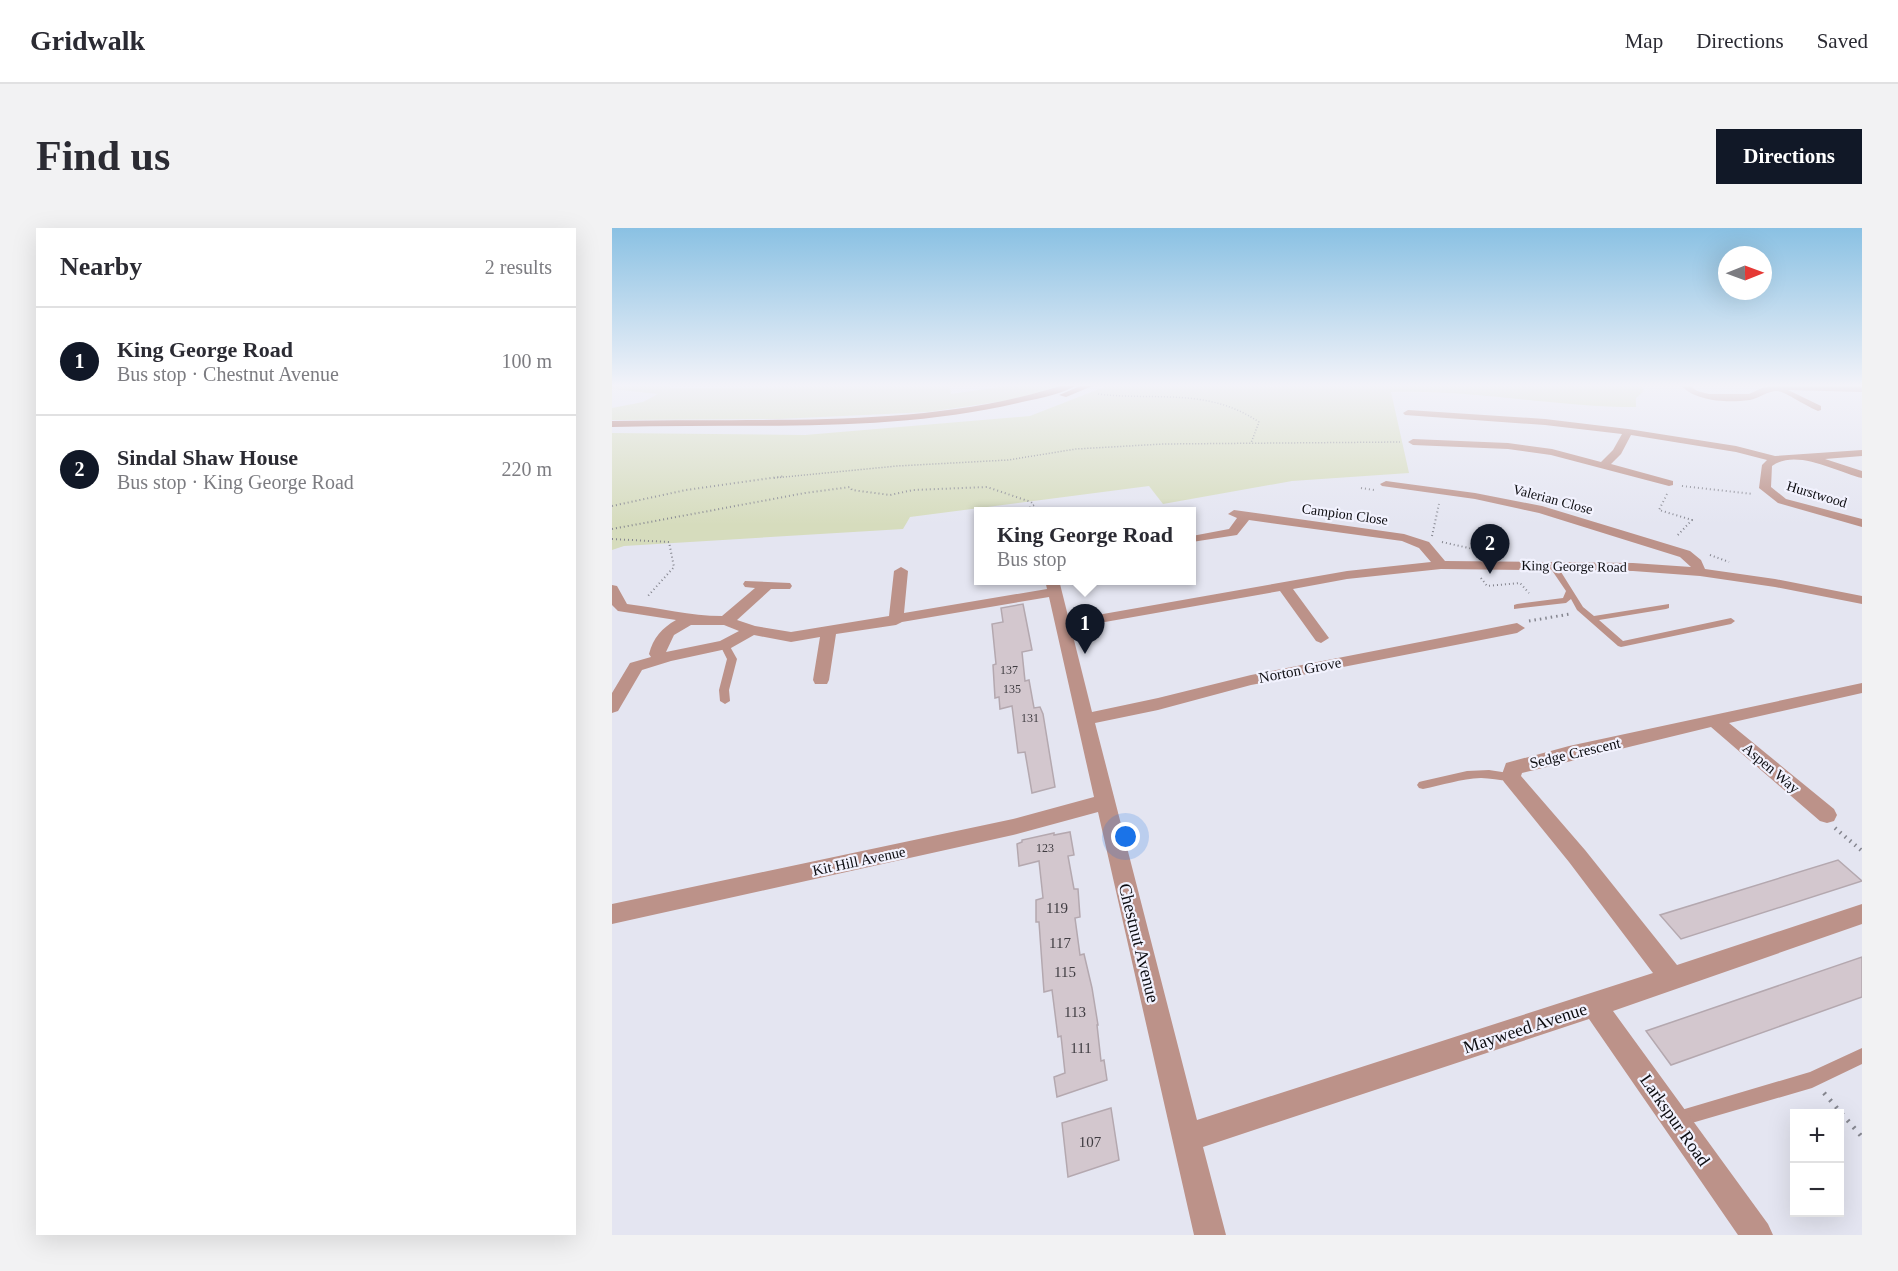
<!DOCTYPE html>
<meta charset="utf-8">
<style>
:root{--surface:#fff;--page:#f2f2f3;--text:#2b2b33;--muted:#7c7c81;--line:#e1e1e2;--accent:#111827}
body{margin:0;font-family:Georgia,serif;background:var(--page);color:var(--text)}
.controls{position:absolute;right:18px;bottom:18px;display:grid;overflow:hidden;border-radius:0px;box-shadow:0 6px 24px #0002}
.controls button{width:54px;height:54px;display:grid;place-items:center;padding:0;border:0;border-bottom:2px solid var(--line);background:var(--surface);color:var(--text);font:30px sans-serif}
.compass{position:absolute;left:1106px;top:18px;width:54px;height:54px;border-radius:50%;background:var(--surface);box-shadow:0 6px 24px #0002;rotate:89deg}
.you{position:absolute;left:514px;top:609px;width:21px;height:21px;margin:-15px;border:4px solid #fff;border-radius:50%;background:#1a73e8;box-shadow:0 0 0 9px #1a73e833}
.badge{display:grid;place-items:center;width:39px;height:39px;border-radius:50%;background:var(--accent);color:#fff;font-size:20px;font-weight:700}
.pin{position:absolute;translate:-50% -50px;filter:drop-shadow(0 2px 3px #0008)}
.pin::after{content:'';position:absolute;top:32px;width:21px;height:18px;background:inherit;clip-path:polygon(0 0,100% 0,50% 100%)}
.popup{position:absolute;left:362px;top:279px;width:222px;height:78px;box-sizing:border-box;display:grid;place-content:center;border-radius:0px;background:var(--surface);filter:drop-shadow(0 2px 4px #0005);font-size:20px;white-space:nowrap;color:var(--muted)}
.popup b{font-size:22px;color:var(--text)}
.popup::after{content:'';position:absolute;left:50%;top:100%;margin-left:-12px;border:12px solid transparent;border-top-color:var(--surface)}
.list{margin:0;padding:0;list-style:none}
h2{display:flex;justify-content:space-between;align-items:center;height:78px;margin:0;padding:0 24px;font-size:26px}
h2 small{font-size:20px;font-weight:400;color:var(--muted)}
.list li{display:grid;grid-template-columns:39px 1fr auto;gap:18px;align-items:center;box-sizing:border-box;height:108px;padding:0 24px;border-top:2px solid var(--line)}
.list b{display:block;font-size:22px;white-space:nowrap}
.list p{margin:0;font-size:20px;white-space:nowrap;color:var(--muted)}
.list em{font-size:20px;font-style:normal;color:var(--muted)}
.map{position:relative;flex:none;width:1250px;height:1007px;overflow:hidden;border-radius:0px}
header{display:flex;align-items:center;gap:36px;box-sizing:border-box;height:84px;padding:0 30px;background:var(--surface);border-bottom:2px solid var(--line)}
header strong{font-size:28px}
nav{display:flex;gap:33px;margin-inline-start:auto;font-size:21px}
.intro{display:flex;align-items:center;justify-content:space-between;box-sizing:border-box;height:144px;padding:0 36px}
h1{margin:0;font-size:42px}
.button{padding:15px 27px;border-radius:0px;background:var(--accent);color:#fff;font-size:21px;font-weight:700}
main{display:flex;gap:36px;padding:0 36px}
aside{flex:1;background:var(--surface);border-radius:0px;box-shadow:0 6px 24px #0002}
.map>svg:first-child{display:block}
.green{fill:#d6dcbd}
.building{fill:#d3c7ce;stroke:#b4a8af;stroke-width:1.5}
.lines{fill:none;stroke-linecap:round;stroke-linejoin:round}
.path-far4{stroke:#85868f;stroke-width:1.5;stroke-dasharray:1 2;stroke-linecap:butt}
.path-far3{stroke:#85868f;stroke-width:2;stroke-dasharray:1 3;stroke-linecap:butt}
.path-far2{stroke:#85868f;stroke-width:3;stroke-dasharray:1.5 4;stroke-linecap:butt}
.path-far1{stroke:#85868f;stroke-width:4;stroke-dasharray:1.5 5;stroke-linecap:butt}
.path{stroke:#85868f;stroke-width:4.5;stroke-dasharray:2 7;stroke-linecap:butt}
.lane{fill:#bc9289;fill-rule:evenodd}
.street{fill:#bc9289;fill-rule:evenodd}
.secondary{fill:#a4685c;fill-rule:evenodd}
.labels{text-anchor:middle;stroke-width:4.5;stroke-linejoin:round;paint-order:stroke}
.number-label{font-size:12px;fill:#3e3b40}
.far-street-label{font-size:14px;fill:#0c0c10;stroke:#f2f2fe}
.street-label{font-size:15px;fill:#0c0c10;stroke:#f2f2fe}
.near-number-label{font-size:15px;fill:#3e3b40}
.near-street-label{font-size:18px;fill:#0c0c10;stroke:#f2f2fe}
</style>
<header>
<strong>Gridwalk</strong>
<nav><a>Map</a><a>Directions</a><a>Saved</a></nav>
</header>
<div class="intro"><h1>Find us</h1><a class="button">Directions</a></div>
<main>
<aside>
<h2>Nearby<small>2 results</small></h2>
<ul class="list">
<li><span class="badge">1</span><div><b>King George Road</b><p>Bus stop · Chestnut Avenue</p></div><em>100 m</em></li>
<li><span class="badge">2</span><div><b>Sindal Shaw House</b><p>Bus stop · King George Road</p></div><em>220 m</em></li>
</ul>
</aside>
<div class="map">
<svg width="1250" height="1007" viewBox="0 0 1250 1007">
<rect width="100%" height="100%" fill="#e4e5f1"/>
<g class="green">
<path d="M0 156H50L60 160 225 159 240 156H279L282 159 338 158 339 166 407 156H450L427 165 392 173 316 184 167 191 0 192V180L31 174 46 166 0 161Z"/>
<path d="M500 156 671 159 673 156 954 158 1028 156 1032 163 1024 170V179C942 179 861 161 779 164L797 245 680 253 551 276 537 258 298 289 291 301 12 318 0 322V205L193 207 418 188Z"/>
</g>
<g class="building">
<path d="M411 376 420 422 410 424 413 453 417 452 422 480 428 479 431 486 443 559 420 565 413 524 406 525 400 478 388 481 387 469 383 470 381 437 384 436 380 396 391 394 389 380Z"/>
<path d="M458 604 462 627 456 628 462 661H466L468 689 463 690 468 727 472 726 480 760 486 797H485L489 833 492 832 495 852 445 869 442 849 453 845 449 808 446 809 440 762 432 764 427 694H424V672L431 670 427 633 407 638 405 616 410 614V612L442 605V607Z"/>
<path d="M1226 632 1250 653 1069 711 1048 687Z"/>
<path d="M1250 729V769L1059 837 1034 803Z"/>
<path d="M499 880 507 932 456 949 450 895Z"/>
</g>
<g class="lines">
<g class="path-far4">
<path d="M486 166C544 173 595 159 647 194L639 215"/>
<path d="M162 250 285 238 396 232 464 221 551 216 788 214"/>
</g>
<g class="path-far3">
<path d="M1070 258 1141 266"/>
<path d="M749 260 762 262"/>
<path d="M1055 266 1047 282 1080 292 1064 309"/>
<path d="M0 278 74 262 173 248"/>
<path d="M0 301 193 265 238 259 240 262 278 267 301 262 375 259 419 274 422 277 417 280"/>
<path d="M820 308 827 276"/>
<path d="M0 311 57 314 62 339 35 369"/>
<path d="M830 314 870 323"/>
<path d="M1098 327 1117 334"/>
<path d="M869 350 875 358 908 355 917 365"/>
</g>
<path class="path-far2" d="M917 393 958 386"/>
<path class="path-far1" d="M1223 600 1250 623"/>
<path class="path" d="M1212 865 1250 909"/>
<g class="lane">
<path d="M659 156H663V157L661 158Z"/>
<path d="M938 336H944L971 379 982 388 1057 376V380L1054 381 987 392 1011 413 1119 390 1123 393 1119 396 1009 419 1006 418 965 382 959 371 954 375 902 381V377L905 376 951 370 954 363 937 338Z"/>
<path d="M113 414 116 415 125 431 117 462 118 473 113 476 108 473 107 462 115 431 108 417Z"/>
<path d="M877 542 903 546 905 549 903 552C893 554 880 550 869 550 849 551 830 557 811 561L807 560 805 557 807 554 811 553 855 543Z"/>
<path d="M1250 820V836L1200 860 1066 899 1060 897 1058 891 1060 885 1066 883 1198 844Z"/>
</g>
<g class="street">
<path d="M1067 156H1076L1085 163 1097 166H1137L1150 160 1174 156 1250 158V164L1176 162 1209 178V182L1206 183C1195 179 1172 163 1165 163 1155 163 1148 170 1138 172 1115 175 1084 174 1067 156Z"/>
<path d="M796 182 933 191 1016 201 1124 218 1163 228 1250 222V228L1213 231 1250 243V250C1225 244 1184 220 1160 238L1159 259 1174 271 1250 291V299L1166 275 1147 260 1150 237 1155 232 1124 224 1019 207 1009 226 999 236 1061 253V257L1057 258 939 227 896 221 801 217 796 214 801 211 896 215 940 221 989 234 1001 222 1010 206 933 197 793 187 791 185Z"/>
<path d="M774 253 863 265 930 278 1078 323 1089 332 1093 341 1163 351 1250 368V376L1163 359 1088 348 1021 343 829 341 735 351 681 361 717 410 709 415 704 413 668 363 459 400 480 484 546 470 639 447 905 395 913 400 905 405 639 457 546 482 483 495 585 892 1041 745 957 634 892 554 889 549 894 535 957 518 1250 455V465L1117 495 1222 581 1225 587 1222 593 1215 595 1208 593 1099 499 910 545 909 548 973 622 1065 737 1250 676V696L1001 783 1156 996 1161 1007H1126L977 791 591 919 614 1007H582L486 584 401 607 0 696V676L401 591 482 569 437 369 290 394 284 397 224 406 217 452 215 456H203L201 452 208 409 179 414 142 407 119 420 59 433 30 442 6 483 0 485V465L18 435 39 429 37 426C41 410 50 400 64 392L6 383 0 377V357L5 358 15 376C48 380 78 388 110 388L143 360 133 359 131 356 133 353 178 355 180 358 178 361H159L125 392 143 398 179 404 277 388 282 343 289 339 296 343 292 385 435 361 433 352H447L457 392 735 343 819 334 807 320 790 313 637 292 625 307 580 314V308L617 301 625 290 616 286 622 282 792 306 817 314 833 333 1021 335 1079 339 1068 329 927 285 863 271 770 258 768 256ZM79 397H112L127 403 108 413 54 424 62 407Z"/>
</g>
<g class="secondary">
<path d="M454 156H466C452 166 428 170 410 174 277 206 136 195 0 199V193C146 189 314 203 454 156Z"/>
<path d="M473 156H485L454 169 447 167Z"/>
</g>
</g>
<linearGradient id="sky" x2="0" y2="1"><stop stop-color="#8ac1e3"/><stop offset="0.53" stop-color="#f3f3f9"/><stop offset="1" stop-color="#f3f3f9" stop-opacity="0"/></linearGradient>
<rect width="1250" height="297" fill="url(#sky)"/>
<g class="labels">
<g class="number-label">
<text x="397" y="446">137</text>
<text x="400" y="465">135</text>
<text x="418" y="494">131</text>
<text x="433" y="624">123</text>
</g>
<g class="far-street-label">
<text transform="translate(1205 266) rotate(17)" y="5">Hurstwood</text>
<text transform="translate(941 271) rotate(15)" y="5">Valerian Close</text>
<text transform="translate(733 286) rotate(8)" y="5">Campion Close</text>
<text transform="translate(962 338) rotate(1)" y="5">King George Road</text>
</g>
<g class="street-label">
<text transform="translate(688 442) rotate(-11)" y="5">Norton Grove</text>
<text transform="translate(963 525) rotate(-13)" y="5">Sedge Crescent</text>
<text transform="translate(1159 540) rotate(40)" y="5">Aspen Way</text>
<text transform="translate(247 633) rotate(-12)" y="5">Kit Hill Avenue</text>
</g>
<g class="near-number-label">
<text x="445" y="685">119</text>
<text x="448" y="720">117</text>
<text x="453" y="749">115</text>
<text x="463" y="789">113</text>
<text x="469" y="825">111</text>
<text x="478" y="919">107</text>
</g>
<g class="near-street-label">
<text transform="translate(527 715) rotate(76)" y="6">Chestnut Avenue</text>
<text transform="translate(913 800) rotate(-18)" y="6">Mayweed Avenue</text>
<text transform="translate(1063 892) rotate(55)" y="6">Larkspur Road</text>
</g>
</g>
</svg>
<div class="controls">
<button>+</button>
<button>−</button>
</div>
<svg class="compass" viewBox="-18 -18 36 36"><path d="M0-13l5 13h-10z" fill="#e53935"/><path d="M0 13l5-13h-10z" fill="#7c7c81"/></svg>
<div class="you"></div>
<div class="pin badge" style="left:473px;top:426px">1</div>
<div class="popup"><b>King George Road</b>Bus stop</div>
<div class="pin badge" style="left:878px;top:346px">2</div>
</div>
</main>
